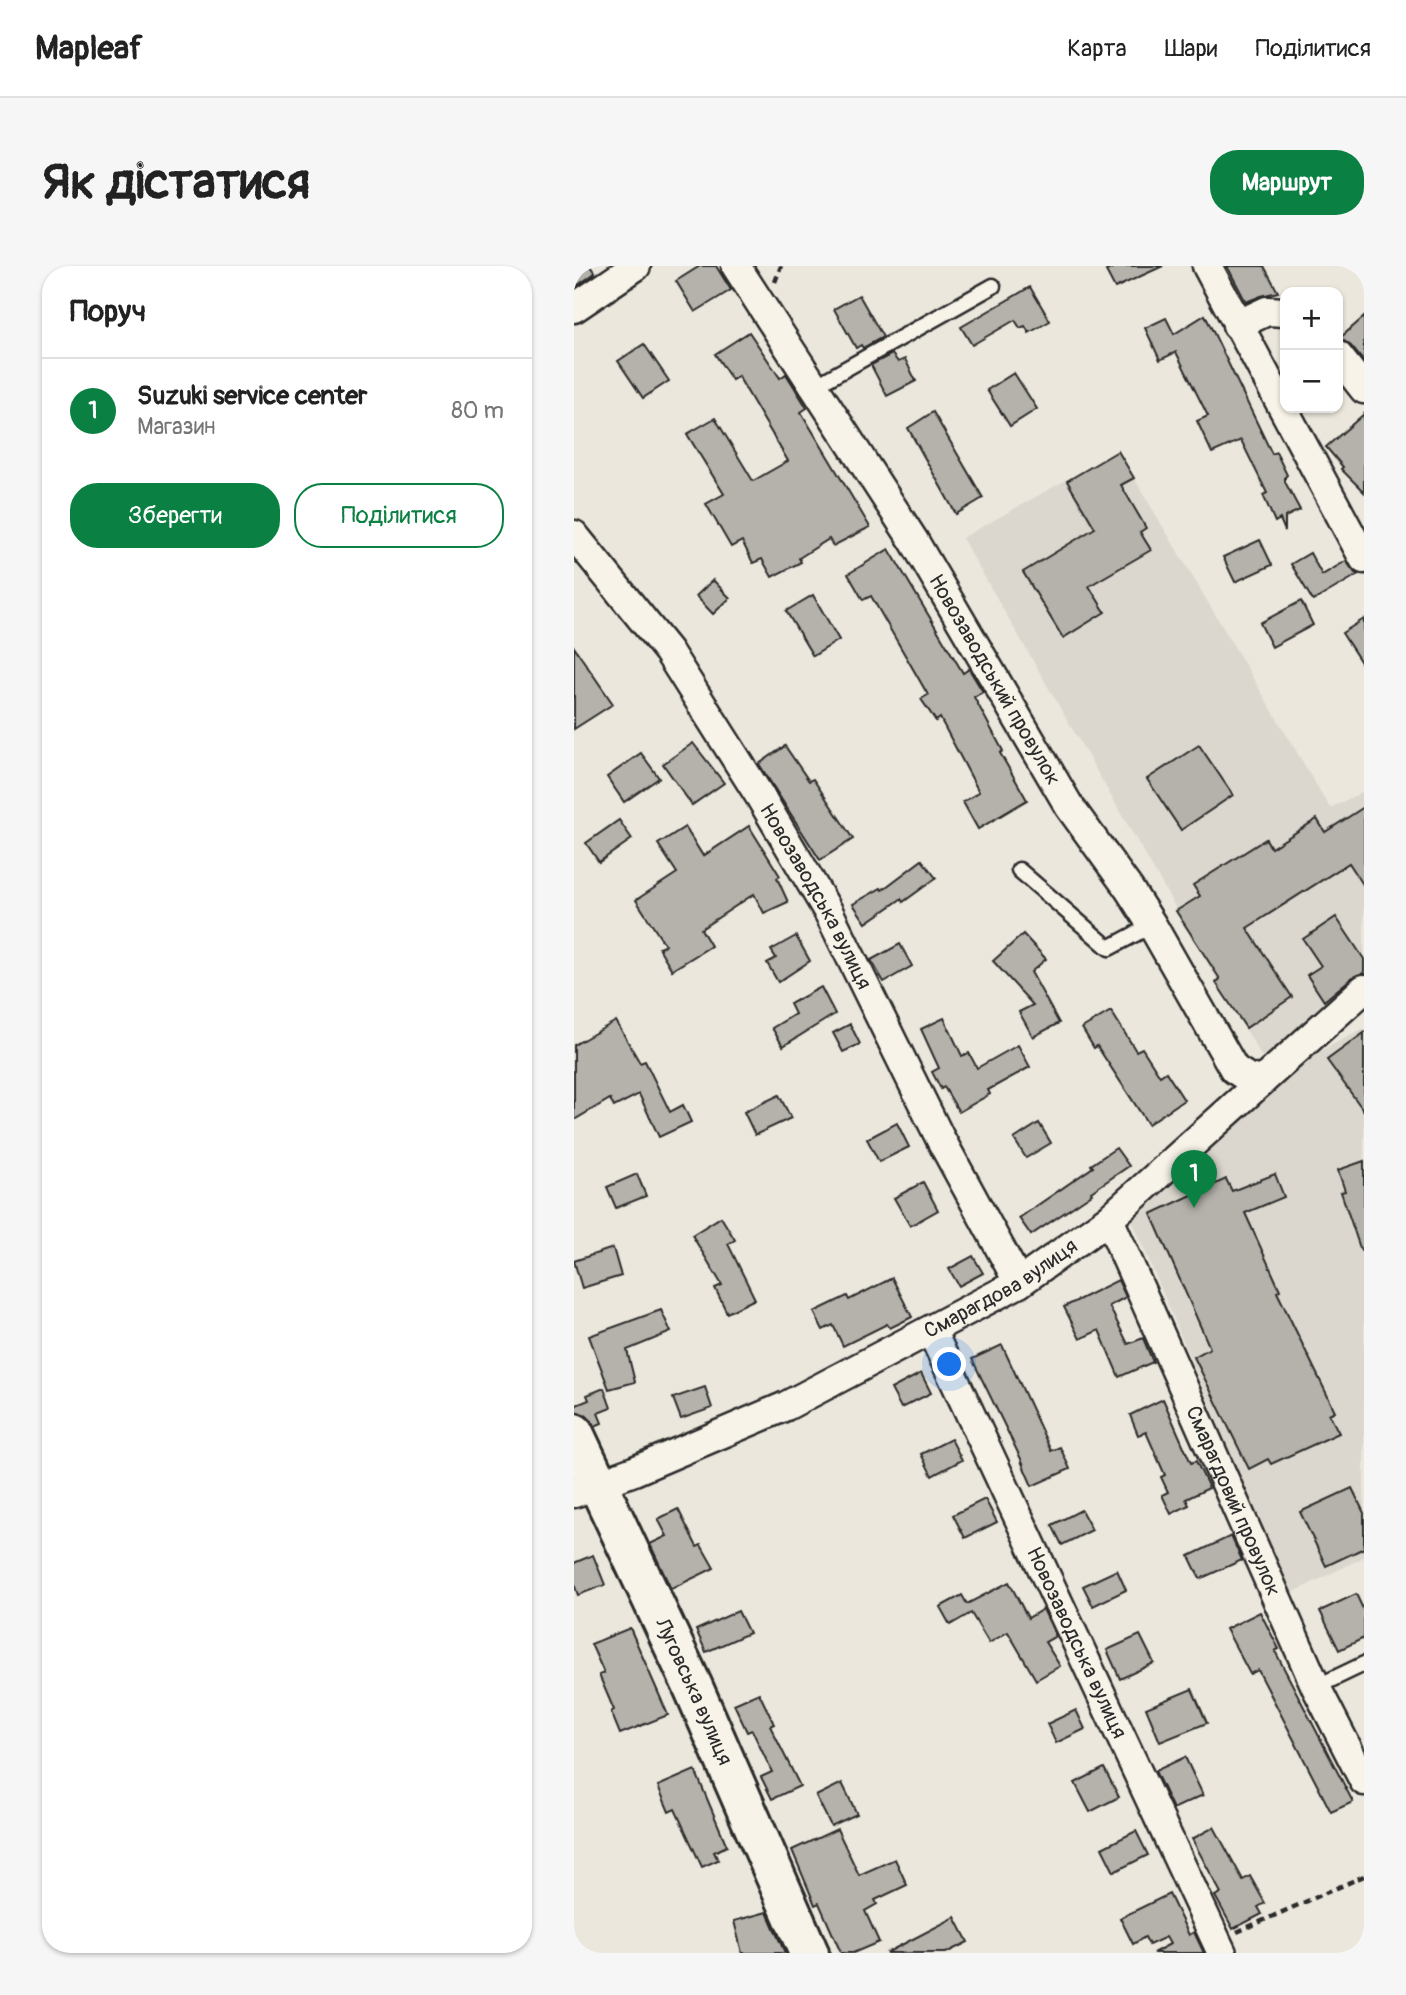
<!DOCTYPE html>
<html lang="uk">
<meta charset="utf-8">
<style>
:root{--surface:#fff;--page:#f6f6f6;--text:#222;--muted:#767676;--line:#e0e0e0;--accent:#0b8043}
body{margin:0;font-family:Pangolin,sans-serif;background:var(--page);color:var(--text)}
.controls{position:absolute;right:21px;top:21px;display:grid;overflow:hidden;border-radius:14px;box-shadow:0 2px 5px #0004}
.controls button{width:63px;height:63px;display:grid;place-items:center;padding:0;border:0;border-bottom:2px solid var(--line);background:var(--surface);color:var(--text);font:35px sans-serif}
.you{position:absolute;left:376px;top:1099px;width:24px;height:24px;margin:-18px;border:5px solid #fff;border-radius:50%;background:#1a73e8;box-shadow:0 0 0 10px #1a73e833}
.badge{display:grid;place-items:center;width:46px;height:46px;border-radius:50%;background:var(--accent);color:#fff;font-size:23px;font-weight:700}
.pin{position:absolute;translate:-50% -58px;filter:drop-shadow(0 2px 4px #0008)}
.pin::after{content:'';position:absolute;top:37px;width:24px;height:21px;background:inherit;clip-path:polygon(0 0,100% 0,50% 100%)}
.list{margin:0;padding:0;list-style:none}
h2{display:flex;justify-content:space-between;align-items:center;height:91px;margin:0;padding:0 28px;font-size:30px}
h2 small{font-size:23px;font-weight:400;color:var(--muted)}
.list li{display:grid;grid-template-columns:46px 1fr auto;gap:21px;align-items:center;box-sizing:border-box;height:105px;padding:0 28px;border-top:2px solid var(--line)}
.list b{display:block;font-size:26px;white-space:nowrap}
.list p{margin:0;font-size:23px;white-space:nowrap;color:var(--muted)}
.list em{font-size:23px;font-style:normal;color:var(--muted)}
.actions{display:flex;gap:14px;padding:21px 28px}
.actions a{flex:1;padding:16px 0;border:2px solid var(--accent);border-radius:28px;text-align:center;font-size:24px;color:var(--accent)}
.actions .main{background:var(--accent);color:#fff}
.map{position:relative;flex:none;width:790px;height:1687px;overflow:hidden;border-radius:28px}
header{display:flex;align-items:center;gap:42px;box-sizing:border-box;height:98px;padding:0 35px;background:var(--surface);border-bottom:2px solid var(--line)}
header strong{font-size:33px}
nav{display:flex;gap:38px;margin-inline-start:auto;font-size:24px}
.intro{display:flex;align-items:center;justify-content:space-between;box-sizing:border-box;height:168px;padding:0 42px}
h1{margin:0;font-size:49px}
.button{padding:18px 32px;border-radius:28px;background:var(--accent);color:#fff;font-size:24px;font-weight:700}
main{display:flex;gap:42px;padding:0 42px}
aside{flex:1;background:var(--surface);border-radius:28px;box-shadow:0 2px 5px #0004}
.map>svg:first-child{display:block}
.built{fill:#dbd7ce}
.building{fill:#b5b2ab;stroke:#2b2b2b;stroke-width:2}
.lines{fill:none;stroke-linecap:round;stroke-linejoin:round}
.lane-casing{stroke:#2b2b2b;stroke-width:19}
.street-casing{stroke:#2b2b2b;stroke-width:33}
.secondary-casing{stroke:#2b2b2b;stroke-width:44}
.path{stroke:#2b2b2b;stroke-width:4.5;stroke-dasharray:7 5;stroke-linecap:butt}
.lane{stroke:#f7f3e8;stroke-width:14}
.street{stroke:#f7f3e8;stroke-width:28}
.secondary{stroke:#f7f3e8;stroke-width:38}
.labels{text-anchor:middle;stroke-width:7;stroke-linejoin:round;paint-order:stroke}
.street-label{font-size:21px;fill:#2b2b2b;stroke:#f7f3e8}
</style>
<header>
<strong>Mapleaf</strong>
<nav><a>Карта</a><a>Шари</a><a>Поділитися</a></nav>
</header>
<div class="intro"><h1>Як дістатися</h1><a class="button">Маршрут</a></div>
<main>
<aside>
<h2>Поруч<small></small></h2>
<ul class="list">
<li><span class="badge">1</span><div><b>Suzuki service center</b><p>Магазин</p></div><em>80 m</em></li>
</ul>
<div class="actions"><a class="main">Зберегти</a><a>Поділитися</a></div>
</aside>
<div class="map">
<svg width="790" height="1687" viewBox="0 0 790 1687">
<rect width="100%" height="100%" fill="#ebe7dd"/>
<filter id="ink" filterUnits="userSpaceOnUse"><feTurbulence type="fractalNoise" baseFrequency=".0143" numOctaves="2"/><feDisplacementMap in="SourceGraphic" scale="14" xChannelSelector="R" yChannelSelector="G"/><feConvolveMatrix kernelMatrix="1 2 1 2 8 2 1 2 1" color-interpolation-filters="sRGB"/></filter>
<g filter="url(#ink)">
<g class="built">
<path d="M544 185 756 542 790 525V708L689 793 388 272Z"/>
<path d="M790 763V1291L716 1328 558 954 734 791Z"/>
</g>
<g class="building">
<path d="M0 0H16L21 7 0 22Z"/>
<path d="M126 0H142L157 24 121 46 102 15Z"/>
<path d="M542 0H589L541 22 532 5Z"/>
<path d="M653 0H690L704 26 687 30 672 36Z"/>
<path d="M456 21 476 55 455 67 451 60 446 62 441 54 398 79 387 61Z"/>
<path d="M285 29 309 71 289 82 287 79 282 82 260 43Z"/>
<path d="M631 49 698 188 702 186 713 209 711 211V216L726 244 711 251V265L706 253 701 256 689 229 693 227 667 174 638 187 623 155 634 150 602 86 586 94 571 62 592 52 600 68Z"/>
<path d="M790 51V96L777 80 766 72Z"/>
<path d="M175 66 206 112 212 108 219 119 233 142 227 146 296 261 259 280 255 273 225 292 227 296 198 311 188 293 179 297 168 275 157 281 132 238 150 228 113 168 141 152 179 215 214 195 164 110 158 114 141 88Z"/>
<path d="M70 78 95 115 69 132 44 95Z"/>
<path d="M318 88 324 96 331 93 342 115 313 130 297 99Z"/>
<path d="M440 107 463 143 436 160 413 124Z"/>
<path d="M359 146 409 232 382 248 334 162Z"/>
<path d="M790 148V226L767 203 769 201 752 181Z"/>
<path d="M544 185 560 212 547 219 572 262 566 266 577 284 515 320 531 346 489 372 449 306 521 262 493 215Z"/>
<path d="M686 274 698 299 661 316 649 291Z"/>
<path d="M315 283 389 407 395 403 409 426 400 431 429 485 426 487 453 534 404 563 389 536 405 526 366 452 362 455 347 433 354 429 297 330 289 334 274 308Z"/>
<path d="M736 287 748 309 772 295 781 307 785 308 739 335 717 298Z"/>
<path d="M139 314 156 332 139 348 122 330Z"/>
<path d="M239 329 265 374 239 390 212 345Z"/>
<path d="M727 335 739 359 698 381 686 357Z"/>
<path d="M790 353V401L768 367Z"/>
<path d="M0 381 39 438 0 463Z"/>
<path d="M119 477 150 517 118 539 89 498Z"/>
<path d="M625 479 659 529 607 564 573 513Z"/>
<path d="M211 480 235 515 239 513 279 573 246 594 185 498Z"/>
<path d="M67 487 85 512 50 536 33 511Z"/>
<path d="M790 541V620L775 597 673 662 718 731 672 762 642 717 646 713 602 645 626 630 619 619 692 573 697 582 743 553 751 566Z"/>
<path d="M45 554 58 573 25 596 12 577Z"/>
<path d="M175 560 206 610 203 612 214 636 190 647 180 628 127 663 137 680 98 704 85 682 91 679 62 634 103 607 84 578 111 561 129 590Z"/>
<path d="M348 594 362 612 329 636 327 633 292 657 279 638 307 622 308 624Z"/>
<path d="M762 651 790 693V707L779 711 750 735 733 709 747 700 729 673Z"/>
<path d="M449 668 472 693 457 706 485 757 459 771 445 746 459 739 419 695Z"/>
<path d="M222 670 236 695 204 716 193 697 202 692 197 684Z"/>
<path d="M326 678 338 700 310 716 297 694Z"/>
<path d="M247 721 261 748 209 780 198 762 221 748 216 738Z"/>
<path d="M537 745 562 785 568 782 586 810 592 806 610 834 574 858 523 780 520 782 508 762Z"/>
<path d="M370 752 388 790 395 787 403 802 444 779 456 801 414 824 416 828 385 846 370 821 367 823 358 806 365 802 347 763Z"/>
<path d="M42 755 66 797 71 795 96 846 109 839 117 856 85 871 65 828 40 841 36 833 0 854V779Z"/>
<path d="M276 758 286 778 269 786 259 767Z"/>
<path d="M790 767V845L753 794Z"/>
<path d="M205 829 217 852 181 869 170 846Z"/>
<path d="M323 857 335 881 305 896 293 873Z"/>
<path d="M465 857 477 877 452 892 440 873Z"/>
<path d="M542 882 555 900 517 926 518 928 457 969 445 952 519 901 517 899Z"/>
<path d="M790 895V985H787L767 926 771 925 764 904Z"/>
<path d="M63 908 72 930 42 942 33 921Z"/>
<path d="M701 908 710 931 671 947 706 1024 703 1026 761 1145 755 1148 765 1167 697 1198 694 1193 675 1203 620 1091 636 1082 577 948 652 913 658 925Z"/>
<path d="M349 916 364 944 336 960 320 932Z"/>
<path d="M147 951 161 974 154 978 181 1033 153 1047 141 1022 148 1019 118 969Z"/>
<path d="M39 982 47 1010 8 1022 0 995Z"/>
<path d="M399 990 409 1007 385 1020 375 1003Z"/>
<path d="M318 1012 338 1051 316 1062 313 1058 269 1080 259 1059 249 1064 240 1046 273 1030 275 1034Z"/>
<path d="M544 1014 552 1031 535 1040 554 1078 569 1072 579 1096 545 1111 525 1064 506 1073 490 1041Z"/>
<path d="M87 1044 97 1066 53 1084 61 1116 35 1123 15 1070Z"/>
<path d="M428 1079 477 1185 486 1181 496 1203 458 1220 448 1197H449L398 1093Z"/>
<path d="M347 1107 357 1127 327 1142 317 1123Z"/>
<path d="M131 1121 138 1142 107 1153 99 1132Z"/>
<path d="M30 1122 37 1142 24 1147 28 1157 21 1160 12 1149 0 1145V1140L15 1134 13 1129Z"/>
<path d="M589 1133 617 1197 622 1195 635 1222 612 1233 615 1239 597 1248 588 1229 594 1226 587 1211 591 1209 572 1166 564 1169 556 1149Z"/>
<path d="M377 1173 388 1194 358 1210 347 1188Z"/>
<path d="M778 1222 790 1247V1282L752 1300 726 1246Z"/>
<path d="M411 1233 423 1256 391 1272 379 1249Z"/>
<path d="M104 1243 123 1281 127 1279 140 1302 97 1323 76 1278 93 1270 84 1253Z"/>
<path d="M507 1244 518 1264 488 1279 478 1259Z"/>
<path d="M657 1270 668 1294 626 1313 615 1290Z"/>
<path d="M19 1289 31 1319 4 1329 0 1318V1297Z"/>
<path d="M543 1304 552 1324 519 1340 509 1320Z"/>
<path d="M435 1316 454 1352 469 1343 482 1370 471 1376 486 1400 462 1414 434 1366 415 1377 397 1347 376 1359 366 1341 388 1329 393 1338Z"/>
<path d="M782 1328 790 1345V1372L765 1384 746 1345Z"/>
<path d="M164 1345 175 1367 132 1386 122 1364Z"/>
<path d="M686 1346 705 1383 701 1385 779 1536 757 1546 684 1404 676 1408 652 1363Z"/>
<path d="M56 1362 94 1449 46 1468 37 1446 40 1444 25 1409 30 1407 17 1378Z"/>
<path d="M566 1369 580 1397 546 1413 533 1384Z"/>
<path d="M618 1423 633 1457 586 1476 572 1442Z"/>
<path d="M185 1427 200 1458 196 1460 226 1520 198 1533 187 1511 198 1506 178 1464 173 1466 160 1438Z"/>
<path d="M502 1444 511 1463 482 1477 473 1458Z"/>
<path d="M611 1491 629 1529 599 1543 581 1505Z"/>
<path d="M530 1502 545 1531 516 1546 501 1517Z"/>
<path d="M121 1504 153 1580 140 1586 144 1594 128 1601 101 1543 95 1546 84 1520Z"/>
<path d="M268 1517 283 1548 257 1560 242 1530Z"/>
<path d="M640 1561 669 1614 676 1610 691 1637 684 1641 688 1648 659 1663 641 1630 647 1627 618 1573Z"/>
<path d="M263 1563 285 1609 321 1593 333 1619 301 1634 303 1638 291 1645 305 1676 279 1687H267L245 1637 241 1639 218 1584Z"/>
<path d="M562 1565 574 1589 540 1606 528 1582Z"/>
<path d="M595 1628 615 1669 620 1666 630 1687H579L596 1678 592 1671 575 1679 571 1671 559 1678 546 1652Z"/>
<path d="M193 1646 211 1687H168L160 1655Z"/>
<path d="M381 1651 394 1676 372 1687H312Z"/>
</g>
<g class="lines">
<defs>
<g id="lane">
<path d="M241 120 419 20"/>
<path d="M445 604 535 682 578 659"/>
<path d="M742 1421 790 1398"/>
</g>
<g id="street">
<path id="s1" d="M162 0 340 275 495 540 555 623 578 659 660 803 674 812 688 815"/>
<path d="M633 0 790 293"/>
<path d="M0 42 62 0"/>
<path d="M663 59 693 45 711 46"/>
<path d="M764 90 790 123"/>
<path id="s2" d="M0 269 94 385 187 532 255 647 366 872 445 1017"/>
<path id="s3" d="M535 953 742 1421 790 1515"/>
<path id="s4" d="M357 1064 648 1687"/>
<path id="s5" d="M0 1227 60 1205 212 1140 445 1017 535 953 790 723"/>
</g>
<g id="secondary">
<path id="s6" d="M0 1167 119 1421 235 1687"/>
</g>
</defs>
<use href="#lane" class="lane-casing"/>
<use href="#street" class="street-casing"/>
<use href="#secondary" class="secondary-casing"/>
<g class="path">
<path d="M201 16 207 0"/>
<path d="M663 1666 790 1610"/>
</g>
<use href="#lane" class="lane"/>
<use href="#street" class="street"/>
<use href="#secondary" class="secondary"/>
</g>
</g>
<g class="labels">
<g class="street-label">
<text dy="7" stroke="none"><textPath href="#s1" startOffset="488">Новозаводський провулок</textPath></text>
<text dy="7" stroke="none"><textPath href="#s2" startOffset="436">Новозаводська вулиця</textPath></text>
<text dy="7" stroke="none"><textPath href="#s5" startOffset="474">Смарагдова вулиця</textPath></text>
<text dy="7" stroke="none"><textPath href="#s3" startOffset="308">Смарагдовий провулок</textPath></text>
<text dy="7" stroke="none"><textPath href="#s4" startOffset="345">Новозаводська вулиця</textPath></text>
<text dy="7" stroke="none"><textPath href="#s6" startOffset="285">Луговська вулиця</textPath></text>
</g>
</g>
</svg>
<div class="controls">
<button>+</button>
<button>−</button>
</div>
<div class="you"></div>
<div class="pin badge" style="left:620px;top:942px">1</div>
</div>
</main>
